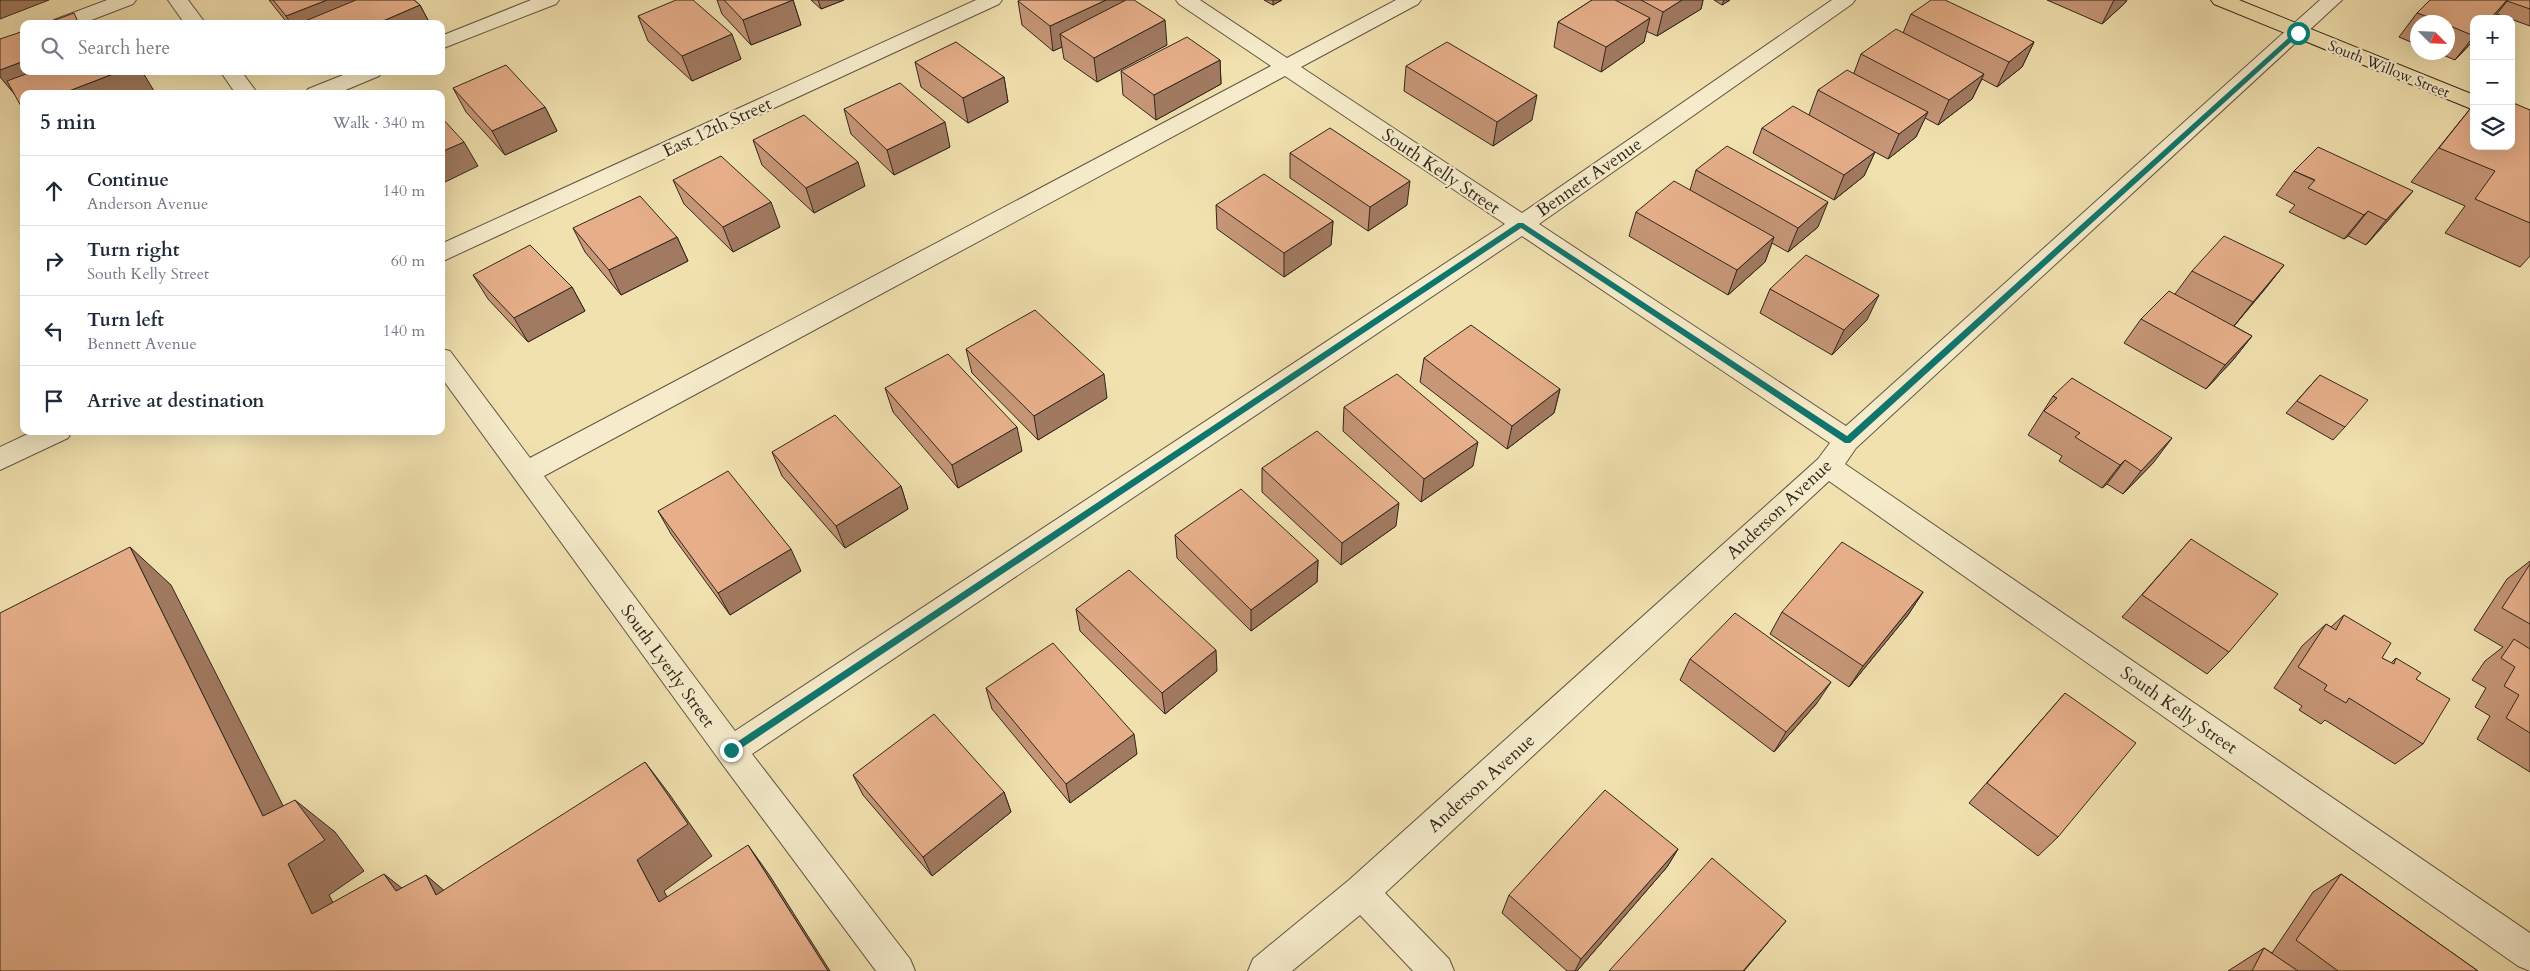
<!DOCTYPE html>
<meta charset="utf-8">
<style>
:root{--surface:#fff;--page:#f6f6f7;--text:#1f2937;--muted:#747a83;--line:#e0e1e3}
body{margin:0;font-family:Cardo,serif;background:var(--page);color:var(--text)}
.controls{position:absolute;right:15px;top:15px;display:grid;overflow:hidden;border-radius:10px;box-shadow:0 5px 20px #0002}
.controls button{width:45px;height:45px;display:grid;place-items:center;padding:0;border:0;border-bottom:1px solid var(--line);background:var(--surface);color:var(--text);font:25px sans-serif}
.compass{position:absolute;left:2410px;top:15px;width:45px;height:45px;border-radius:50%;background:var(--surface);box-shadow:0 5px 20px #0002;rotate:114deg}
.stop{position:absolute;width:15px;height:15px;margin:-11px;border:4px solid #0f766e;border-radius:50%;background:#fff}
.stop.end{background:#0f766e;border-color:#fff;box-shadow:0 1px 5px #0008}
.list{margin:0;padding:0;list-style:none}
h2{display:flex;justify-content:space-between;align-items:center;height:65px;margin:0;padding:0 20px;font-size:21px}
h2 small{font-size:16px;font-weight:400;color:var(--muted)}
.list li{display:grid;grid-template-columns:32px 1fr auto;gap:15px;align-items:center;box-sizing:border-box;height:70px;padding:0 20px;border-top:1px solid var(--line)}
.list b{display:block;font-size:19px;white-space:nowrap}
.list p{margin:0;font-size:16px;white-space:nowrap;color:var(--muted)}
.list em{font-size:16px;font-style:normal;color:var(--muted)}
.icon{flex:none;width:28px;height:28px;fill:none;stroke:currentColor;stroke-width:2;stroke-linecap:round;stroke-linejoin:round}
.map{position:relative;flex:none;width:2530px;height:971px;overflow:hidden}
.search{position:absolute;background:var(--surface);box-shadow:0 5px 20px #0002;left:20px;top:20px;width:425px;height:55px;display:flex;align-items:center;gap:12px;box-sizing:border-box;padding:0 18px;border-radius:10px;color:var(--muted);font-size:19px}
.panel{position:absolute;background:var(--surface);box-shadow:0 5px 20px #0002;left:20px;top:90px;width:425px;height:345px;border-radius:10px}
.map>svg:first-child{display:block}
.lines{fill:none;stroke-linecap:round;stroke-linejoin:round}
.minor-casing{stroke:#605642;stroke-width:2}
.major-casing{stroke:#30271d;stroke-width:2}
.minor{fill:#f6eccb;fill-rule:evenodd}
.major{fill:#f1e1af;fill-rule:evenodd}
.wall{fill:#c69677;stroke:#30271d}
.shaded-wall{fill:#a17a61;stroke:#30271d}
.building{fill:#e6af8a;stroke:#30271d}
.route{fill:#0f766e}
.labels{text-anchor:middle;stroke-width:4.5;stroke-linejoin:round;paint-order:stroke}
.far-street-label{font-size:15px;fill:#30271d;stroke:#f6eccb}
.street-label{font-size:18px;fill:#30271d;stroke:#f6eccb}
</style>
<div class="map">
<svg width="2530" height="971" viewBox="0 0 2530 971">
<rect width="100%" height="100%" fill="#f1e1af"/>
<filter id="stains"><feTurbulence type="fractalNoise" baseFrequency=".004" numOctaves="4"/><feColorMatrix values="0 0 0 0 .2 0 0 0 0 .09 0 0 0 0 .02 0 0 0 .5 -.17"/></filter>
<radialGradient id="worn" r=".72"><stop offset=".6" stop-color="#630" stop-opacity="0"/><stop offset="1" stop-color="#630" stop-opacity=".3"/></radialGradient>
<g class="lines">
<defs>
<g id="minor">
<path d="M107 0H136L133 4 81 24H51L54 20Z"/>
<path d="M168 0H188L206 24H185Z"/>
<path d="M531 0H559L556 4 441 49V36Z"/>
<path d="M976 0H1002L999 4 441 262V244Z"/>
<path d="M1176 0H1200L1287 58 1396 0H1421L1418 4 1301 67 1522 213 1832 0H1855L1852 4 1539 224 1846 426 2320 0H2342L1856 448 1845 464 2530 933V971L2518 966 1829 481 1385 893 1449 959 1454 971H1413L1360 915 1292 971H1248L1253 959 1349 880 1818 459 1830 443 1522 236 752 754 910 959 915 971H876L720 761 441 377V349L450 351 530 458 1271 66 1179 4ZM1285 76 1505 224 735 731 544 476Z"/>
<path d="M220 71H241L258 94H236Z"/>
<path d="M353 71H382L379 76 336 94H305L308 89Z"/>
<path d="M34 431H72L68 438 0 470V447Z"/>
</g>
<path id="major" d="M2211 0H2239L2474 95V110L2214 4Z"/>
</defs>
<use href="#minor" class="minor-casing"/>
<use href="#major" class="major-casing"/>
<use href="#minor" class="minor"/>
<use href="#major" class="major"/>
</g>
<g class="wall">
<path d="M269 0H414L420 5 430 24H288Z"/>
<path d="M717 0H793L801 25 751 45 722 14Z"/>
<path d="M811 0H844L821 9Z"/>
<path d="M1264 0H1282L1273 5Z"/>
<path d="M1592 0H1703L1701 9 1657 36 1646 31 1644 42 1601 72 1554 47 1558 22Z"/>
<path d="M1714 0H1730L1722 5Z"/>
<path d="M2047 0H2127L2125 3 2102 24Z"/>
<path d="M2430 0H2530V26L2497 14 2474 19V40L2455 60 2436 52H2448V22H2418V45L2399 37 2417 13Z"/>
<path d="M1018 1H1124L1167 45 1097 82 1064 59 1062 47 1053 51 1022 25Z"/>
<path d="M1911 14 2034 42 2022 67 1997 87 1982 79 1972 99 1938 125 1925 118 1916 137 1888 159 1875 152 1864 176 1834 200 1753 153 1762 128 1809 115 1818 90 1854 73 1861 54 1903 33Z"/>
<path d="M638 16 741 59 692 81 648 41Z"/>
<path d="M1220 60 1221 84 1156 120 1123 95 1121 71Z"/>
<path d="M915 62 1004 77 1008 102 968 123 921 87Z"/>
<path d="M1406 66 1532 120 1493 146 1404 91Z"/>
<path d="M453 88 545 107 557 131 505 155 466 112Z"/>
<path d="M2474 104 2530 110V256L2520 267 2445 233 2465 206 2411 182Z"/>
<path d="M844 109 950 147 894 175 851 134Z"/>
<path d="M753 140 865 186 814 213 762 165Z"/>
<path d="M1290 153 1407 205 1368 231 1290 178Z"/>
<path d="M1696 170 1818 227 1788 252 1772 243 1765 262 1728 295 1629 236 1636 212 1690 190Z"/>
<path d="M2294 171 2392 216 2366 245 2348 236 2344 239 2289 212 2295 205 2276 195Z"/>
<path d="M673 180 780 227 733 252 684 204Z"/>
<path d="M1216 205 1333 221 1331 245 1284 277 1217 229Z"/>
<path d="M573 228 677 237 688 261 621 295 585 252Z"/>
<path d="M2284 265 2265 289 2234 326 2252 336 2233 360 2206 389 2124 343 2141 319 2175 294 2192 271Z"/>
<path d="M473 275 572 287 585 311 528 342 488 299Z"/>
<path d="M1770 289 1867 320 1832 355 1760 313Z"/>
<path d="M966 349 1107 398 1038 440 972 373Z"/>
<path d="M1424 358 1560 389 1554 413 1507 449 1420 382Z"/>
<path d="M2320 375 2345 427 2333 440 2286 413Z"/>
<path d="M885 388 1022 451 958 488 893 412Z"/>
<path d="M2053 396 2154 462 2123 494 2107 484 2102 488 2059 461 2062 456 2028 435Z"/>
<path d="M1344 407 1473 466 1421 502 1343 431Z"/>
<path d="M772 452 901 486 908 509 845 548 782 476Z"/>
<path d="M1262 468 1396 526 1341 565 1262 492Z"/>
<path d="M658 511 801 571 730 615 671 534Z"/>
<path d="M1175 535 1318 560 1317 582 1251 631 1177 558Z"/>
<path d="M2191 539 2229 652 2207 674 2122 617Z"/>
<path d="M2530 561V772L2477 739 2490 716 2475 707 2486 688 2472 680 2485 661 2503 647 2474 630 2507 579Z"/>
<path d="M1923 592 1908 615 1849 687 1770 634 1782 612Z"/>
<path d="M1076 609 1217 671 1165 714 1080 631Z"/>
<path d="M2344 615 2382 658 2391 663 2396 658 2416 679 2423 744 2395 764 2325 720 2321 724 2299 710 2302 706 2274 688 2302 646 2326 624 2331 627Z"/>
<path d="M1690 659 1817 703 1774 752 1680 680Z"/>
<path d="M986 688 1137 754 1070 803 992 709Z"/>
<path d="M2065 693 2058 837 2038 856 1969 803Z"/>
<path d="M853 775 1004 792 1011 812 932 876 863 795Z"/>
<path d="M1678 849 1667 867 1577 971H1567L1502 913 1509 895Z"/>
<path d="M2341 874 2478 971H2228L2264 948 2272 953 2313 892Z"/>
</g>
<g class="shaded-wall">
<path d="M0 0H49L0 19Z"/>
<path d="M327 0H403L343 24H291L286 16Z"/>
<path d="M793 0 801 25 751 45 743 20Z"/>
<path d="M818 0H844L821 9Z"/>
<path d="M1106 0H1124L1126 16 1060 34 1062 47 1053 51 1050 26Z"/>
<path d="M1273 0H1282L1273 5Z"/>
<path d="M1682 0H1703L1701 9 1657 36 1663 12Z"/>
<path d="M1724 0H1730L1722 5Z"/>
<path d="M2114 0H2127L2125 3 2102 24Z"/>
<path d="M2507 0H2508L2493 19H2490Z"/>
<path d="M420 5 430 24H376Z"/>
<path d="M1650 18 1644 42 1601 72 1606 47Z"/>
<path d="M1165 20 1167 45 1097 82 1094 58Z"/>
<path d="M732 34 741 59 692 81 682 56Z"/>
<path d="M2474 36V40L2455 60Z"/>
<path d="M2034 42 2022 67 1997 87 2009 62Z"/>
<path d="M1220 60 1221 84 1156 120 1154 95Z"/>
<path d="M24 61V71H85L16 96 0 77V70Z"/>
<path d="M121 71H142L154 91 146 94H61Z"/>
<path d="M327 71H337L329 75Z"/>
<path d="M1984 74 1972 99 1938 125 1949 100Z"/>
<path d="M1004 77 1008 102 968 123 963 98Z"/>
<path d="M1537 95 1532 120 1493 146 1497 122Z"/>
<path d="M545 107 557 131 505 155 492 131Z"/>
<path d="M1928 112 1916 137 1888 159 1899 134Z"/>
<path d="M945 122 950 147 894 175 887 150Z"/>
<path d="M464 142 478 166 441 184V152Z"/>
<path d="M1875 152 1864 176 1834 200 1844 175Z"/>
<path d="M858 162 865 186 814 213 806 188Z"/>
<path d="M1410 181 1407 205 1368 231 1370 207Z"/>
<path d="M2413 191 2392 216 2366 245 2386 220Z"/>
<path d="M771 202 780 227 733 252 723 227Z"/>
<path d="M1828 202 1818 227 1788 252 1798 228Z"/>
<path d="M2368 211 2348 236 2344 239 2364 215Z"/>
<path d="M1333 221 1331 245 1284 277V253Z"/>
<path d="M677 237 688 261 621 295 609 270Z"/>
<path d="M1774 237 1765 262 1728 295 1737 270Z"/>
<path d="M2284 265 2265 289 2234 326 2253 302Z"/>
<path d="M572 287 585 311 528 342 514 318Z"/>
<path d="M1879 295 1867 320 1832 355 1844 330Z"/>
<path d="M2252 336 2233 360 2206 389 2225 365Z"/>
<path d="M1104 374 1107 398 1038 440 1034 416Z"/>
<path d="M1560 389 1554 413 1507 449 1512 426Z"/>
<path d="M1017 427 1022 451 958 488 952 465Z"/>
<path d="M2172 438 2154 462 2123 494 2141 471Z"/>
<path d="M1478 442 1473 466 1421 502 1424 479Z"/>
<path d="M2125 460 2107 484 2102 488 2120 465Z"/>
<path d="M901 486 908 509 845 548 836 526Z"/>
<path d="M1399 503 1396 526 1341 565 1342 543Z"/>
<path d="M130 547 171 585 304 847 263 816Z"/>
<path d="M791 549 801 571 730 615 718 593Z"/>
<path d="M1318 560 1317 582 1251 631V610Z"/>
<path d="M1923 592 1908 615 1849 687 1863 666Z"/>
<path d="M1216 650 1217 671 1165 714 1162 693Z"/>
<path d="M1831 682 1817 703 1774 752 1786 732Z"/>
<path d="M1134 734 1137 754 1070 803 1066 784Z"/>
<path d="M645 762 670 795 712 856 664 891 685 932 659 902 637 860Z"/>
<path d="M1004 792 1011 812 932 876 923 857Z"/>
<path d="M295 800 335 832 364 871 329 895 354 943 312 914 288 864Z"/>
<path d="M748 845 770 876 830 971H828Z"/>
<path d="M1678 849 1667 867 1577 971H1575L1581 959Z"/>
<path d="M384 874 422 904 396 891Z"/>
<path d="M426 875 462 906 436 895Z"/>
<path d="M1786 921 1744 971H1743Z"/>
</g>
<g class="building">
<path d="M273 0H327L286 16Z"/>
<path d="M356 0H414L420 5 376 24H298Z"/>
<path d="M676 0H693L732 34 682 56 638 16Z"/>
<path d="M724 0H793L743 20Z"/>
<path d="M1020 0H1106L1050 26 1018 1Z"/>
<path d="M1126 0H1134L1165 20 1094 58 1060 34Z"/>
<path d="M1592 0H1615L1650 18 1606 47 1558 22Z"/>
<path d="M1641 0H1682L1663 12Z"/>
<path d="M1931 0H1945L2034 42 2009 62 1911 14Z"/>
<path d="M2430 0H2507L2490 19H2474V36L2448 25V22H2442L2417 13Z"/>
<path d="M2508 0H2530V9L2507 1Z"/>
<path d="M74 13 79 24H44Z"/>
<path d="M1896 29 1984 74 1949 100 1861 54Z"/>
<path d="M24 31V61L0 70V39Z"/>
<path d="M1187 37 1220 60 1154 95 1121 71Z"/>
<path d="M956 42 1004 77 963 98 915 62Z"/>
<path d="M1447 42 1537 95 1497 122 1406 66Z"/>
<path d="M506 65 545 107 492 131 453 88Z"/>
<path d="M1847 70 1928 112 1899 134 1818 90Z"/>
<path d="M34 71H121L61 94H24V108H22L7 81Z"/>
<path d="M900 83 945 122 887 150 844 109Z"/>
<path d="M390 91 393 94H383Z"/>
<path d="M2511 102 2530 110V223L2475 199 2495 171 2439 148 2474 104V146H2511Z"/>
<path d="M1793 106 1875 152 1844 175 1762 128Z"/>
<path d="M804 115 858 162 806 188 753 140Z"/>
<path d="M441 117 464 142 441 152Z"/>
<path d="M1330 128 1410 181 1370 207 1290 153Z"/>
<path d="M1727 146 1828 202 1798 228 1696 170Z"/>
<path d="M2318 147 2413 191 2386 220 2368 211 2364 215 2308 188 2315 180 2294 171Z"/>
<path d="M721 156 771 202 723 227 673 180Z"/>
<path d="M1264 174 1333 221 1284 253 1216 205Z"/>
<path d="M1674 181 1774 237 1737 270 1636 212Z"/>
<path d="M640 196 677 237 609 270 573 228Z"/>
<path d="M2224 236 2284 265 2253 302 2192 271Z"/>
<path d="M530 245 572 287 514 318 473 275Z"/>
<path d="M1806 255 1879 295 1844 330 1770 289Z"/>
<path d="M2169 291 2252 336 2225 365 2141 319Z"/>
<path d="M1035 310 1104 374 1034 416 966 349Z"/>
<path d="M1471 325 1560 389 1512 426 1424 358Z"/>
<path d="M948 354 1017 427 952 465 885 388Z"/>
<path d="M1397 374 1478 442 1424 479 1344 407Z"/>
<path d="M2320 375 2368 400 2345 427 2297 401Z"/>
<path d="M2072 378 2172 438 2141 471 2125 460 2120 465 2075 437 2080 433 2044 411 2057 398 2053 396Z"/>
<path d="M835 415 901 486 836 526 772 452Z"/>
<path d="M1317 431 1399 503 1342 543 1262 468Z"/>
<path d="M728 471 791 549 718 593 658 511Z"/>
<path d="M1241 489 1318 560 1251 610 1175 535Z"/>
<path d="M2191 539 2278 594 2229 652 2142 595Z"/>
<path d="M1842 542 1923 592 1863 666 1782 612Z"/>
<path d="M130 547 263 816 295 800 325 840 288 864 312 914 384 874 396 891 426 875 436 895 645 762 688 824 637 860 659 902 748 845 828 971H0V613Z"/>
<path d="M2530 564V624L2502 608Z"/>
<path d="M1129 570 1216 650 1162 693 1076 609Z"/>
<path d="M1735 613 1831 682 1786 732 1690 659Z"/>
<path d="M2344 615 2391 643 2382 658 2394 664 2396 658 2421 673 2416 679 2450 699 2423 744 2349 698 2346 703 2324 690 2327 685 2298 667 2326 624 2336 630Z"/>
<path d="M2514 639 2530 649V733L2506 718 2519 695 2504 686 2515 667 2501 658Z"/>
<path d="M1053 643 1134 734 1066 784 986 688Z"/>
<path d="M2065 693 2136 743 2058 837 1987 783Z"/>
<path d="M934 714 1004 792 923 857 853 775Z"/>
<path d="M1605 790 1678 849 1581 959 1509 895Z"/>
<path d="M1712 858 1786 921 1743 971H1609Z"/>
<path d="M2341 874 2478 971H2338L2296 940Z"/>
<path d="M2264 948 2298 971H2252Z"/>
</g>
<path class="route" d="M2295 32 2301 33 1850 443H1845L1521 228 734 753H728V748L1518 223H1523L1847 436Z"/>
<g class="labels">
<g class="far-street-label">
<text transform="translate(2389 69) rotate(22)" y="5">South Willow Street</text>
</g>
<g class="street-label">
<text transform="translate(717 127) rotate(-25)" y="6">East 12th Street</text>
<text transform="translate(1441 171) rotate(34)" y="6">South Kelly Street</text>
<text transform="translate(1589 177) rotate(-35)" y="6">Bennett Avenue</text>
<text transform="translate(1779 509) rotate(-43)" y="6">Anderson Avenue</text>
<text transform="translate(668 666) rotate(54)" y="6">South Lyerly Street</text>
<text transform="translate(2179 710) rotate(35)" y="6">South Kelly Street</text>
<text transform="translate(1481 783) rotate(-42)" y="6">Anderson Avenue</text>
</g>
</g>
<rect width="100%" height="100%" filter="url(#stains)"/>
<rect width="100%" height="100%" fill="url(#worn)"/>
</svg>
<div class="controls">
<button>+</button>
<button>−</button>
<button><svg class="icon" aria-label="layers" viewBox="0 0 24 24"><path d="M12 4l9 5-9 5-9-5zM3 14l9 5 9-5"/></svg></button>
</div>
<svg class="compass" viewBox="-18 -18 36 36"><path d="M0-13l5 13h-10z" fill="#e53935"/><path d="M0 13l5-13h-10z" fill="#747a83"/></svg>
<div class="stop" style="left:2298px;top:33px"></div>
<div class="stop end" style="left:731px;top:750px"></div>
<div class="search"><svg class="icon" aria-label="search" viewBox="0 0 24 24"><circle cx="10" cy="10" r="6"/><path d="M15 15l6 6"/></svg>Search here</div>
<section class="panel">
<h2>5 min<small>Walk · 340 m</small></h2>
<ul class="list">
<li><svg class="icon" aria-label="ahead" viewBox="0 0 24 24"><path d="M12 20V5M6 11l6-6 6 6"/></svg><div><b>Continue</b><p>Anderson Avenue</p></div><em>140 m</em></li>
<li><svg class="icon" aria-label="right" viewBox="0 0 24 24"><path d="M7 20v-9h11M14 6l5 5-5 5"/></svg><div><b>Turn right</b><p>South Kelly Street</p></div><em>60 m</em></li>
<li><svg class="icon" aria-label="left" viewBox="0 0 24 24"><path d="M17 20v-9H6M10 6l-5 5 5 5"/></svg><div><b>Turn left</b><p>Bennett Avenue</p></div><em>140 m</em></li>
<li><svg class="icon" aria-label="arrive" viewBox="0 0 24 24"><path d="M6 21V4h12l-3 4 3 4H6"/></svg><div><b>Arrive at destination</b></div></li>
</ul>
</section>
</div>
